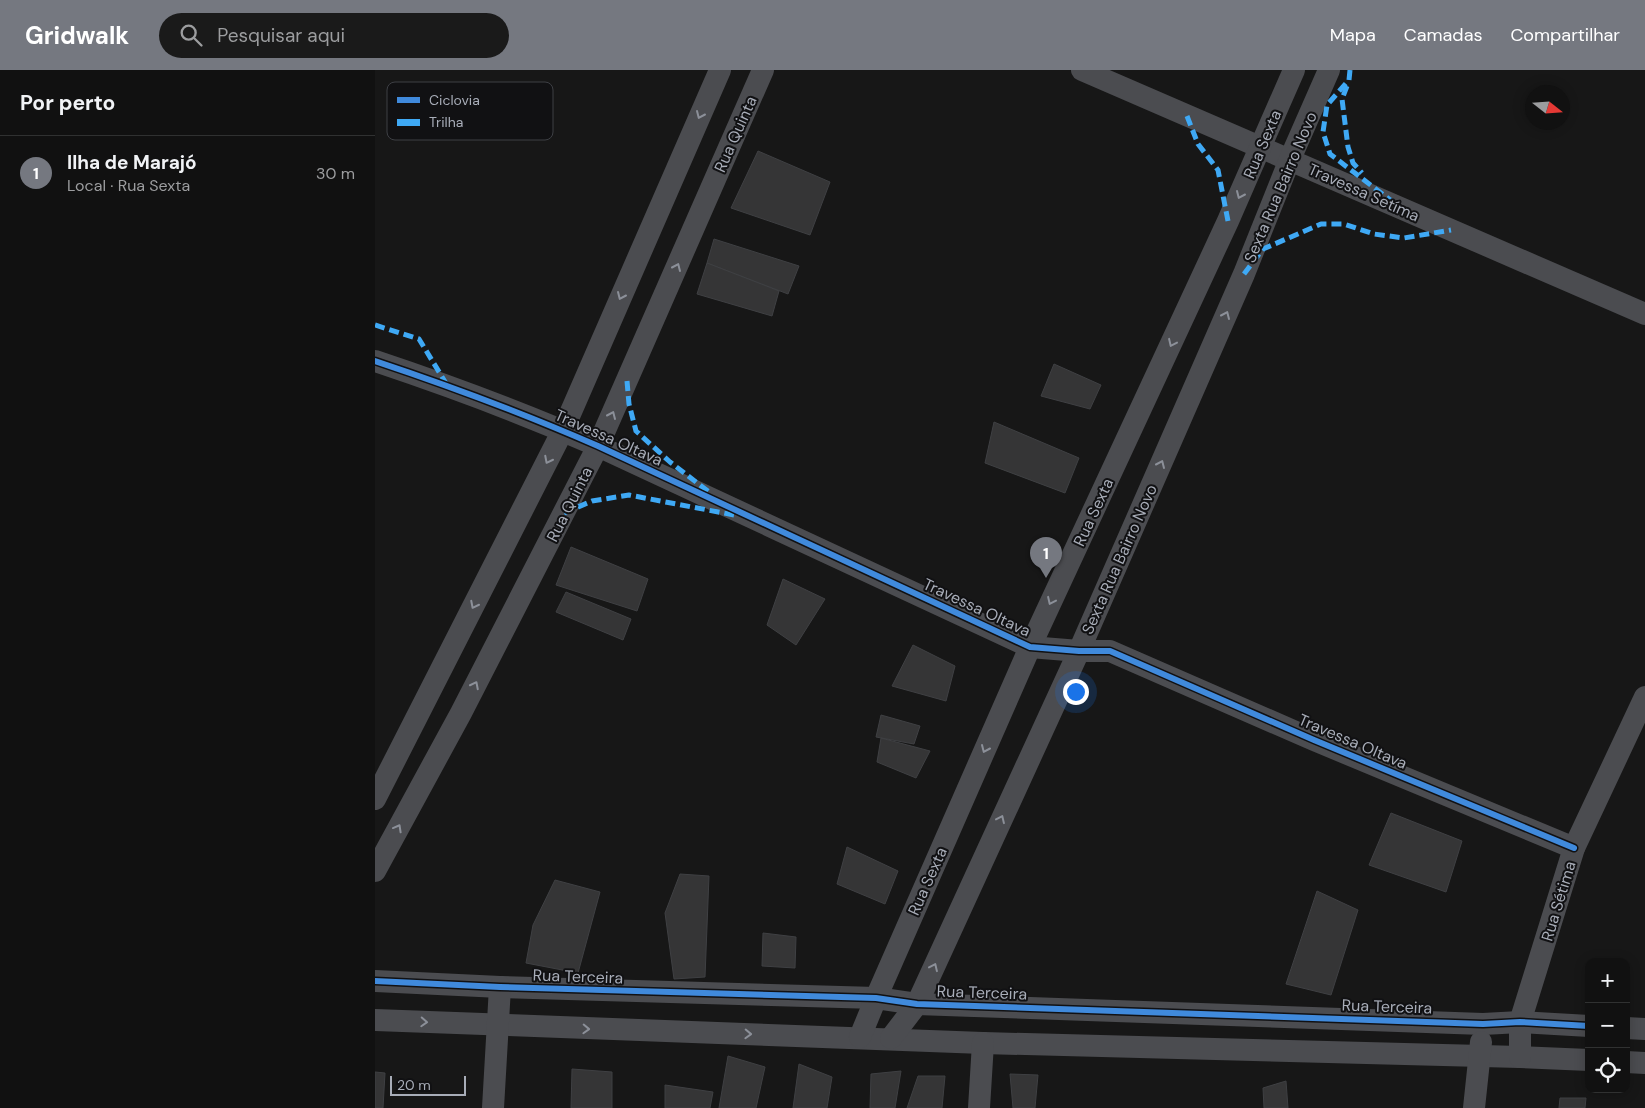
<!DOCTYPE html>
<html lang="pt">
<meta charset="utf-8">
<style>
:root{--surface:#111;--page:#1a1a1a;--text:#f1f3f6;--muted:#9c9d9f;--line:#303131;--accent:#757880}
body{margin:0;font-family:"DM Sans",sans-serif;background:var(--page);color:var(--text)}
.controls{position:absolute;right:15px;bottom:15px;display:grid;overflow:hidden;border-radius:10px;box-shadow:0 2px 12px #0003}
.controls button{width:45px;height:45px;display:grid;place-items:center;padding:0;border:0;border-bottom:1px solid var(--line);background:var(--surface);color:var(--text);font:25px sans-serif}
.compass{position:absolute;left:1150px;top:15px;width:45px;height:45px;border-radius:50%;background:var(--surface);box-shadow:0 2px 12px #0003;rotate:107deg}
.scale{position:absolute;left:15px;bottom:12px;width:76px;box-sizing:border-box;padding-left:5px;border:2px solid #a8adb8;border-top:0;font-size:14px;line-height:18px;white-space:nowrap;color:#a8adb8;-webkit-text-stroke:4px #111113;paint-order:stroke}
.you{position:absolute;left:700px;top:621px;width:18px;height:18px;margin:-12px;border:4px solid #fff;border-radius:50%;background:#1a73e8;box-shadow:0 0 0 8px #1a73e833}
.badge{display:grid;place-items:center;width:32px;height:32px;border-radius:50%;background:var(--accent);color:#fff;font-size:16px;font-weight:700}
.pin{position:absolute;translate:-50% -41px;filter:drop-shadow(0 1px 2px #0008)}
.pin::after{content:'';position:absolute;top:26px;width:18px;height:15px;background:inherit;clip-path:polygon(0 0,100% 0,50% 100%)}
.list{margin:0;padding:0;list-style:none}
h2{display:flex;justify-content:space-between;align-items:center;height:65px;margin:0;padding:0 20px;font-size:21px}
h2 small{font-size:16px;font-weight:400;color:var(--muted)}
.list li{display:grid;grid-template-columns:32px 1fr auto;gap:15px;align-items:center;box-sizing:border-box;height:75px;padding:0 20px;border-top:1px solid var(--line)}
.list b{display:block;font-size:19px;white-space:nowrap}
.list p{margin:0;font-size:16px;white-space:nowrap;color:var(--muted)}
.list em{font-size:16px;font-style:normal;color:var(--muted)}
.icon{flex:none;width:28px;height:28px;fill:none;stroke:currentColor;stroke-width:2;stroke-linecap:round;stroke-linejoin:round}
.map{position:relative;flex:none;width:1270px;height:1038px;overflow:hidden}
header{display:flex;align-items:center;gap:30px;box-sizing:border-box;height:70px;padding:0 25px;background:var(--accent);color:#fff}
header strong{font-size:24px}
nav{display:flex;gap:28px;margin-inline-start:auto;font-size:18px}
.search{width:350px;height:45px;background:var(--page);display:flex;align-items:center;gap:12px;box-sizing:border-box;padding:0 18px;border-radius:28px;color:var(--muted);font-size:19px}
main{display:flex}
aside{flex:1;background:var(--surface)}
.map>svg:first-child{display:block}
.building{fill:#353536;stroke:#3f4043}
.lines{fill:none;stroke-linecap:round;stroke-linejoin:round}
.minor{stroke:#4b4c50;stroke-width:22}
.quiet{stroke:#3fa9f5;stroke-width:5;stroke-dasharray:10 5;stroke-linecap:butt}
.cycleway-casing{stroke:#111113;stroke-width:9}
.cycleway{stroke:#408adc;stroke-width:6}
.oneway{stroke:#8c9099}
.labels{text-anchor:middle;stroke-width:4;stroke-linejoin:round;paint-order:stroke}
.street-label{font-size:16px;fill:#a8adb8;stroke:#111113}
.key{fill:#111113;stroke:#3e4045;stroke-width:1}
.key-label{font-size:14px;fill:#a8adb8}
</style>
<header>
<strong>Gridwalk</strong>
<div class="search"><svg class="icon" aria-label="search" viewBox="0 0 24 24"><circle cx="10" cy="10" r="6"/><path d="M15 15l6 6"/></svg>Pesquisar aqui</div>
<nav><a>Mapa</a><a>Camadas</a><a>Compartilhar</a></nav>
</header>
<main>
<aside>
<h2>Por perto<small></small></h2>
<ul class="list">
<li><span class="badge">1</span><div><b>Ilha de Marajó</b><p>Local · Rua Sexta</p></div><em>30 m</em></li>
</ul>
</aside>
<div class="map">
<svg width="1270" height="1038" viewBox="0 0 1270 1038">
<rect width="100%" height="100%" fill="#171717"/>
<g class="building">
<path d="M383 81 455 112 435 165 356 138Z"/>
<path d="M339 169 424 196 413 224 332 193Z"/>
<path d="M332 193 404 221 397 246 322 224Z"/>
<path d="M679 294 726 315 715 339 666 326Z"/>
<path d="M619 352 704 388 690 423 610 393Z"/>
<path d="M196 477 273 509 262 541 181 515Z"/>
<path d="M408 509 450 529 421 575 392 555Z"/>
<path d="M191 522 256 549 248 570 181 542Z"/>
<path d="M538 575 580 596 571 631 517 616Z"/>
<path d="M506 645 545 656 539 674 501 667Z"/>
<path d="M506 668 555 681 541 708 502 692Z"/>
<path d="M1016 743 1087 771 1071 822 994 795Z"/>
<path d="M472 777 523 801 510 834 462 814Z"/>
<path d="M305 804 334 806 330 907 299 909 290 843Z"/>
<path d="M180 810 225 822 203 903 151 893 158 855Z"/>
<path d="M942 821 983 840 956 925 911 914Z"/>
<path d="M388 863 421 867 420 898 387 896Z"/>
<path d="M353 986 390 997 381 1038H344Z"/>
<path d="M424 994 457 1007 452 1038H418Z"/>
<path d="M197 999 237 1002V1038H196Z"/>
<path d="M526 1001 520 1038H495L496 1004Z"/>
<path d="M0 1002 10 1003 8 1038H0Z"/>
<path d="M635 1004 663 1005 660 1038H638Z"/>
<path d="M543 1006H570L567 1038H532Z"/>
<path d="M911 1011 913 1038H889L888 1018Z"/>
<path d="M290 1015 338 1022 335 1038H290Z"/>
<path d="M1185 1028H1211L1210 1038H1184Z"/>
</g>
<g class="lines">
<g class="minor">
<path d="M707 0 1270 244"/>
<path d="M0 291C75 316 150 344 223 376L655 577 704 581H735L939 670 1199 778"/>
<path d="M0 729 188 360 345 0"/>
<path d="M0 801 86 643 223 376 388 0"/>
<path d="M0 911 125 917 501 928 542 934 1108 954 1145 952 1214 956"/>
<path d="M0 950 608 973 1145 987 1214 990"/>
<path d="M1251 958 1270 959"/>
<path d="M485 967 501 928 655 577 853 151 919 0"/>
<path d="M516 968 542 934 704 581 869 204 915 89 954 0"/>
<path d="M1145 987V952L1199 778 1270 627"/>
<path d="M1251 992 1270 993"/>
<path d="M118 1038 125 917"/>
<path d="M604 1038 608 973"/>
<path d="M1099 1038 1106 972"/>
</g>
<g class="quiet">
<path d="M975 0 974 10 952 35 948 62 955 84 1027 139"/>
<path d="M972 16 967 29 973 77 978 93 987 103"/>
<path d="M812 46 823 74 843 100 853 151"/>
<path d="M869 204 888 179 946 154H969L999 164 1029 168 1076 160"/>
<path d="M0 255 44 269 72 315"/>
<path d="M252 311 254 334 261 361 295 392 334 422"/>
<path d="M189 443 217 431 254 425 359 445"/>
</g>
<defs>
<g id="cycleway">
<path d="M0 291C75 316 150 344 223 376L655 577 704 581H735L939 670 1199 778"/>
<path d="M0 911 125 917 501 928 542 934 1108 954 1145 952 1214 956"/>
</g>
</defs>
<use href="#cycleway" class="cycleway-casing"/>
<use href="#cycleway" class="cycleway"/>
</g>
<defs><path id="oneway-chevron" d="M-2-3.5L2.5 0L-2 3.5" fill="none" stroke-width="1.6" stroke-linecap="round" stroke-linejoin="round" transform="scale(1.25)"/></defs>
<g class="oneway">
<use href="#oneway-chevron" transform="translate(325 45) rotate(114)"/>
<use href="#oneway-chevron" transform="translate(865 125) rotate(114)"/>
<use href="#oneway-chevron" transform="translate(302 197) rotate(-66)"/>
<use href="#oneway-chevron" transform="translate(246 226) rotate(114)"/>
<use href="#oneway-chevron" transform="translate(851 245) rotate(-66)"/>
<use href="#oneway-chevron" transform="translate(797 273) rotate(115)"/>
<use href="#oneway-chevron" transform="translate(237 345) rotate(-66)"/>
<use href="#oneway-chevron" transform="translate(173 390) rotate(117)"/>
<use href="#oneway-chevron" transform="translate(786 394) rotate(-66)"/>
<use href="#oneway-chevron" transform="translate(676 531) rotate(115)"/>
<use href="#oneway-chevron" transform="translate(99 535) rotate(117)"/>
<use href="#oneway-chevron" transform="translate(100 615) rotate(-63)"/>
<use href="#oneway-chevron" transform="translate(610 679) rotate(114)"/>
<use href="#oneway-chevron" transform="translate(626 749) rotate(-65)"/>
<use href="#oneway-chevron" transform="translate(23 758) rotate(-61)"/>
<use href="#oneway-chevron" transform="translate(559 897) rotate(-65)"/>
<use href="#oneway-chevron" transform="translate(49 952) rotate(3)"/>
<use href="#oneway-chevron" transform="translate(211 959) rotate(2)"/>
<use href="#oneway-chevron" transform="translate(373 964) rotate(2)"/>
</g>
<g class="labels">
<g class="street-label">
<text transform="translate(360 64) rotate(-66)" y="6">Rua Quinta</text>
<text transform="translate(887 74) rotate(-67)" y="6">Rua Sexta</text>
<text transform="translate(905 117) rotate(-67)" y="6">Sexta Rua Bairro Novo</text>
<text transform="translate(989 122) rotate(24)" y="6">Travessa Setíma</text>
<text transform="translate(234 367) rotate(24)" y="6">Travessa OItava</text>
<text transform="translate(194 434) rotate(-63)" y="6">Rua Quinta</text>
<text transform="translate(718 442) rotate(-65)" y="6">Rua Sexta</text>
<text transform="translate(744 489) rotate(-66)" y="6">Sexta Rua Bairro Novo</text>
<text transform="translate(602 537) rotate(25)" y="6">Travessa OItava</text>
<text transform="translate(978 671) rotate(23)" y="6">Travessa OItava</text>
<text transform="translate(552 811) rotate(-66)" y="6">Rua Sexta</text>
<text transform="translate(1183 831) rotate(-73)" y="6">Rua Sétima</text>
<text transform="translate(203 906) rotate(2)" y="6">Rua Terceira</text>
<text transform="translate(607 922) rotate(2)" y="6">Rua Terceira</text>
<text transform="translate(1012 936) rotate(2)" y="6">Rua Terceira</text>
</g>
</g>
<rect x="12" y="12" width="166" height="58" rx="8" class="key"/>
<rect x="22" y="27" width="23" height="6" fill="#408adc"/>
<rect x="22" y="49" width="23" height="7" fill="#3fa9f5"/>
<g class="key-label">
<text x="54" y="35">Ciclovia</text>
<text x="54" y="57">Trilha</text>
</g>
</svg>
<div class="controls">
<button>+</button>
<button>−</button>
<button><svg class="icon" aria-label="locate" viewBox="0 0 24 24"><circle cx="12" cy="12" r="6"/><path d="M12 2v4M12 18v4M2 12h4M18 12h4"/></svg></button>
</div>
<svg class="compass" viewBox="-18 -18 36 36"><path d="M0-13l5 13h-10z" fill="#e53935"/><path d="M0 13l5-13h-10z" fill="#9c9d9f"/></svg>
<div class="scale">20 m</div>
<div class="you"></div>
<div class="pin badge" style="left:671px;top:508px">1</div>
</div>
</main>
